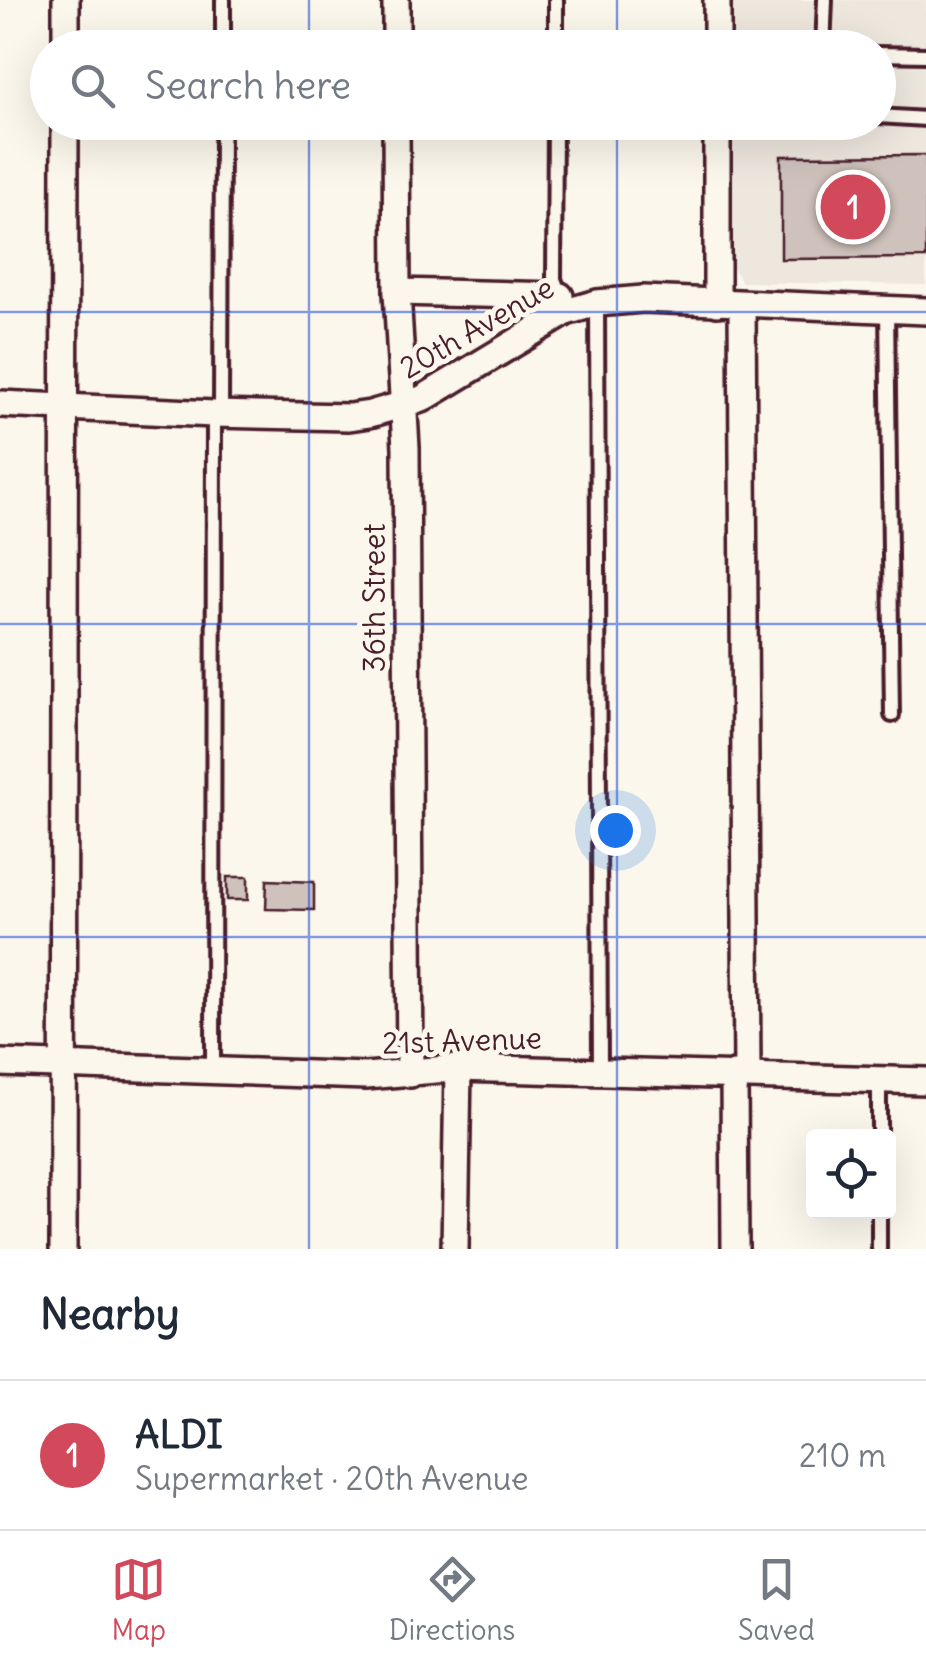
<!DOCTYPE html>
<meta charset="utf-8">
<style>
:root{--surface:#fff;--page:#f6f6f7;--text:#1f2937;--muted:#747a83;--line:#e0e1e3;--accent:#d1495b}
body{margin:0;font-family:Delius,sans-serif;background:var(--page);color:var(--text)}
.controls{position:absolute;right:30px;bottom:30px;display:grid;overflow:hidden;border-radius:10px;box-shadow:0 10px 40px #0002}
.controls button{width:90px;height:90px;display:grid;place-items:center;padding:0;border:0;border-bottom:2px solid var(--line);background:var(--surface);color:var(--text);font:50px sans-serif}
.you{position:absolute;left:615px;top:830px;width:35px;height:35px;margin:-25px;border:8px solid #fff;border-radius:50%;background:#1a73e8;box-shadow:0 0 0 15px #1a73e833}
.badge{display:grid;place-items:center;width:65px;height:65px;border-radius:50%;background:var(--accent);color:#fff;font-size:32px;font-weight:700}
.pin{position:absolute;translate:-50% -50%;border:5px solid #fff;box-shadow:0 2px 10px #0006}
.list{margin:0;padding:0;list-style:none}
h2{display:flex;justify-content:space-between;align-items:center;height:130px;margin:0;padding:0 40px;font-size:42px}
h2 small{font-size:32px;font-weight:400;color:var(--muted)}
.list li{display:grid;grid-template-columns:65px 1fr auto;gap:30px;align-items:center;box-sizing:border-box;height:150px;padding:0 40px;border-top:2px solid var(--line)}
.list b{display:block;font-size:38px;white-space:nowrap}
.list p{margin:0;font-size:32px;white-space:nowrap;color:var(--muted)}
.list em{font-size:32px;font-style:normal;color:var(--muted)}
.icon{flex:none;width:55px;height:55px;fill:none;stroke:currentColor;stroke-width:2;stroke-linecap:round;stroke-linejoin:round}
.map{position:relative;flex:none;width:926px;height:1249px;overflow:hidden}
.search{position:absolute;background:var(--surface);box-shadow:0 10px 40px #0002;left:30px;right:30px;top:30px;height:110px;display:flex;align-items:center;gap:25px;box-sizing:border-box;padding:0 35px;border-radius:55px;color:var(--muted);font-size:38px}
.sheet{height:280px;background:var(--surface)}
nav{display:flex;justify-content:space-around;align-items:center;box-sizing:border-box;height:140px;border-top:2px solid var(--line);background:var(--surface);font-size:28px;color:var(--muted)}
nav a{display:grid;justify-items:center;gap:5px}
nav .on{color:var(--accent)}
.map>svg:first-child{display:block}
.built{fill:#eee7de}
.building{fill:#cfc2bc;stroke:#4a1f2b;stroke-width:2.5}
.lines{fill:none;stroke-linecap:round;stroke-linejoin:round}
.lane-casing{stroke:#4a1f2b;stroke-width:20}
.street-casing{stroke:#4a1f2b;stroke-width:32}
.lane{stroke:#fbf7ec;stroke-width:12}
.street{stroke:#fbf7ec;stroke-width:25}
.grid{fill:none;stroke:#1d4ed8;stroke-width:2.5;stroke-opacity:0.55}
.labels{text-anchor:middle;stroke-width:10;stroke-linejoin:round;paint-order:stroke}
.street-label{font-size:30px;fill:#4a1f2b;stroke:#fbf7ec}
</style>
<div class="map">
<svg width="926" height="1249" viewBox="0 0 926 1249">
<rect width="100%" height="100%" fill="#fbf7ec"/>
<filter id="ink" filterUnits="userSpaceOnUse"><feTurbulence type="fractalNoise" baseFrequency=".01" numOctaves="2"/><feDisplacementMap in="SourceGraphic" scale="20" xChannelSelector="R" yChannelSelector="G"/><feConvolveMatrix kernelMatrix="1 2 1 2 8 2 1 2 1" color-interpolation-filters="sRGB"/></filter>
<g filter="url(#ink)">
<path class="built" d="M730 0H926V285L742 282 732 267 731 123 878 122V48L730 47Z"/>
<g class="building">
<path d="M926 155V258L781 259V156Z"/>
<rect x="227" y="877" width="21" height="23"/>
<path d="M267 880 314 882V910L266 909Z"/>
</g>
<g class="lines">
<defs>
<g id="lane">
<path d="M223 48V0"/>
<path d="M556 48V0"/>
<path d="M823 48 825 0"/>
<path d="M878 54 926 55"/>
<path d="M878 116 926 119"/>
<path d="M555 122 554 279 560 295"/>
<path d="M597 303 600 1071"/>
<path d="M887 309 892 715"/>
<path d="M221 414 222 122"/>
<path d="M213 1072 214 414"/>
<path d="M879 1136V1079"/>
<path d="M879 1249V1212"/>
</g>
<g id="street">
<path d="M396 0V48"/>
<path d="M717 0V48"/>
<path d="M66 48V0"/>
<path d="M396 122 397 292 406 448 410 1074"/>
<path d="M717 122V303"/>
<path d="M397 292 560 296"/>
<path d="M742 304 747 1074"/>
<path d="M0 404 214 414 349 417 370 414 422 399 566 312 597 303 643 299 926 311"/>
<path d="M0 1063 366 1076 458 1068 926 1081"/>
<path d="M734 1074 735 1249"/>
<path d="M63 1249 65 122"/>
<path d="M455 1249 458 1068"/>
</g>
</defs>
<use href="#lane" class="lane-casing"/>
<use href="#street" class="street-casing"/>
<use href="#lane" class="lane"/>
<use href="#street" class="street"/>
</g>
</g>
<path class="grid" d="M309 0V48M617 0V48M309 122V1249M617 122V1249M0 312H926M0 624H926M0 937H926"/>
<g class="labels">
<g class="street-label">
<text transform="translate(477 328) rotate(-30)" y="10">20th Avenue</text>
<text transform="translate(375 598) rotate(-90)" y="10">36th Street</text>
<text transform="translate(462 1041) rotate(-2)" y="10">21st Avenue</text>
</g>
</g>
</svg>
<div class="controls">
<button><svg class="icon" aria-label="locate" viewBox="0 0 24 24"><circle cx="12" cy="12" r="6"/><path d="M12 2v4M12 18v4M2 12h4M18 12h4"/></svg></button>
</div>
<div class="you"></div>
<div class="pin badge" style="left:853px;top:207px">1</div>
<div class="search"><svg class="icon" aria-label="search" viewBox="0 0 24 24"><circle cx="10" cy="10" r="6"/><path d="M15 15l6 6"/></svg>Search here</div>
</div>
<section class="sheet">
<h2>Nearby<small></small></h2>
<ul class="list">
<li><span class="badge">1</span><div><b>ALDI</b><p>Supermarket · 20th Avenue</p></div><em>210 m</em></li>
</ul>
</section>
<nav>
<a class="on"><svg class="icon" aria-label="map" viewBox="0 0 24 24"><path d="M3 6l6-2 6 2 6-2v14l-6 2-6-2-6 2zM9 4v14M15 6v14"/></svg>Map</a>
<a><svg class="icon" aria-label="directions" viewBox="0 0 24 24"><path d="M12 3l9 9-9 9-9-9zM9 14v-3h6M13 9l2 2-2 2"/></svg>Directions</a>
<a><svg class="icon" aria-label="saved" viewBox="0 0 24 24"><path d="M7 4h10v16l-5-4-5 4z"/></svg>Saved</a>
</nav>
